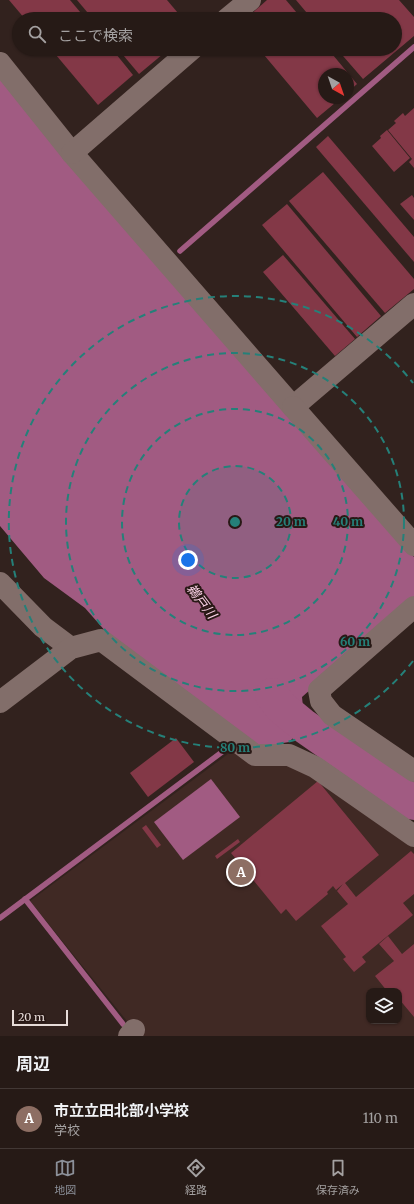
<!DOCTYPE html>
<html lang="ja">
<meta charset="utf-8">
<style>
:root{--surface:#261a16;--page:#2e231f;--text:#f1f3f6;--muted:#a4a1a1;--line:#423835;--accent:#8c9099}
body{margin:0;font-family:Merriweather,"Noto Sans JP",serif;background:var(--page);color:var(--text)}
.controls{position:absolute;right:12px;bottom:12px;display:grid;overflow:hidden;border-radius:8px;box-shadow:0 1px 3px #0004}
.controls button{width:36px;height:36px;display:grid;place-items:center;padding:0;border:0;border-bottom:1px solid var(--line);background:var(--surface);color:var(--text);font:20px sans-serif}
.compass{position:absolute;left:318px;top:68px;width:36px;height:36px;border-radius:50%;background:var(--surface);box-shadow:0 1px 3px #0004;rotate:140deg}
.scale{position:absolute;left:12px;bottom:10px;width:56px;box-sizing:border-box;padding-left:4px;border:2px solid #e7dcd9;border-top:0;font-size:11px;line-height:14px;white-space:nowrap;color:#e7dcd9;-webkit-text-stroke:3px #281815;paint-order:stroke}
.you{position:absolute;left:188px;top:560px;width:14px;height:14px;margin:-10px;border:3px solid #fff;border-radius:50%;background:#1a73e8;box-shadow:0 0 0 6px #1a73e833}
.badge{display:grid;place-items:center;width:26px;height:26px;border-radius:50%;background:var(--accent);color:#fff;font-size:13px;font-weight:700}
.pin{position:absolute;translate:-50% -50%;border:2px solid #fff;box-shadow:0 1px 4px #0006}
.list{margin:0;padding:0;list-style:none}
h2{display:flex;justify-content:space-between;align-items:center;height:52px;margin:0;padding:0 16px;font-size:17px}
h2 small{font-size:13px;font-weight:400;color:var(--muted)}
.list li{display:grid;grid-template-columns:26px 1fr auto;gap:12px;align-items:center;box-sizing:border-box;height:60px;padding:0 16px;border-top:1px solid var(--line)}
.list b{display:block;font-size:15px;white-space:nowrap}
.list p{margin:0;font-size:13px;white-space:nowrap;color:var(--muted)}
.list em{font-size:13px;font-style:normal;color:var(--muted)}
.icon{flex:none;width:22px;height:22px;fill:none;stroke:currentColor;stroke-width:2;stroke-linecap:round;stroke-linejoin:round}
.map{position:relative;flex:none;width:414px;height:1036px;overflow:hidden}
.search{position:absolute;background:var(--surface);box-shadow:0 1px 3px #0004;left:12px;right:12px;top:12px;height:44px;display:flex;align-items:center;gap:10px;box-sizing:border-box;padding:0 14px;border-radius:22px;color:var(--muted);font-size:15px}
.sheet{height:112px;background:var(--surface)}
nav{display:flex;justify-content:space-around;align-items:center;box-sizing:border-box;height:56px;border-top:1px solid var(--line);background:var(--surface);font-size:11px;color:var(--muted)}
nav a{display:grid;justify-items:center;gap:2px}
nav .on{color:var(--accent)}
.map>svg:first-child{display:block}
.built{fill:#402924;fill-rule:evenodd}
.water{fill:#a15b82}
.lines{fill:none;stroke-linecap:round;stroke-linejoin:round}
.stream{stroke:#a15b82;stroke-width:5.5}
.river{stroke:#a15b82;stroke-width:34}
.building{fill:#833847}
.minor{stroke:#826e6a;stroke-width:22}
.ring{fill:none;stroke:#258079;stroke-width:2;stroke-dasharray:7 5}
.labels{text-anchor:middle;stroke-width:4;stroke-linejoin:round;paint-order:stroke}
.water-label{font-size:13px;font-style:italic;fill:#fbd2e7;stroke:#281815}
.centre{fill:#258079;stroke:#281815;stroke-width:2}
.ring-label{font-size:12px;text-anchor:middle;font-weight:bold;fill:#258079;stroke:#281815;stroke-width:4;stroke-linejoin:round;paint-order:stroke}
</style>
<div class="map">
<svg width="414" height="1036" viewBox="0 0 414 1036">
<rect width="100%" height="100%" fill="#32221e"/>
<path class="built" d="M236 748 290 765 319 777 414 844V1036H139L30 901ZM369 991H399V1021H369Z"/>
<g class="water">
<path d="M0 79 263 388 414 557V598L302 697 303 707 314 717 289 742 259 747 107 633 85 608 44 578 0 526Z"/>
<path d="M211 779 240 817 183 860 154 822Z"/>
</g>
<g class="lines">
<g class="stream">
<path d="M180 251 414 47"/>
<path d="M25 899 123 1024"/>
<path d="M0 918 226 749"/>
</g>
<path class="river" d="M272 695 281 707 304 726 414 803"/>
</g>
<g class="building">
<path d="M9 0H70L86 19H25Z"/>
<path d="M77 0H167L183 19H93Z"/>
<path d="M267 0H286L302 19H254L250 15Z"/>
<path d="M296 0H399L414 17V36L363 79 337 49H395V19H312Z"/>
<path d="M51 49H112L133 75 98 105Z"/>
<path d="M118 49H169L139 74Z"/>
<path d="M259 49H328L357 84 348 92V74H324V98H341L317 118Z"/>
<path d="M414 108V168L409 162 412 159 388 130 396 123 394 121 403 113 405 116Z"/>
<path d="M387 130 410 158 394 172 372 146 381 138 380 136Z"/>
<path d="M328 136 414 237V262L316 147Z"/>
<path d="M323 172 414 279V289L385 313 289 201Z"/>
<path d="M412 195 414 198V220L400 204Z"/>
<path d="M287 204 381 316 357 337 262 225Z"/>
<path d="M283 255 355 339 335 356 263 272Z"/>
<path d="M176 738 194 762 148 797 130 773Z"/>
<path d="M318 781 379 855 345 883 356 897 411 851 414 854V894L403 903 413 915 362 957 366 962 354 972 343 959 346 957 321 926 348 904 337 891 343 884 336 890 333 886 327 892 328 894 296 921 286 909 281 914 231 853Z"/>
<path d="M146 825 161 845 157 848 142 828Z"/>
<path d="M238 839 240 842 217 859 215 856Z"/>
<path d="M388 936 402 954 414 944V1017L399 999V991H387L375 976 394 961 379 944Z"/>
</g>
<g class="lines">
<g class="minor">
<path d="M227 19 250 0"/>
<path d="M0 63 72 153 293 407 414 304"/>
<path d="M72 153 192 49"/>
<path d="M293 407 414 545"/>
<path d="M0 583 43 627 71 648"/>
<path d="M414 607 319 690 321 701 332 715 414 771"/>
<path d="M0 702 71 648 101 640 255 755H289L315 767 414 836"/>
<path d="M129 1036 134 1030"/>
</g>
</g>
<circle cx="235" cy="522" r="56" fill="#258079" fill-opacity=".12"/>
<g class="ring">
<circle cx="235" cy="522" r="56"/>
<circle cx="235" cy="522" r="113"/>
<circle cx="235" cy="522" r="169"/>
<path d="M413 661A226 226 0 1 1 413 383"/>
</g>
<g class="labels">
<g class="water-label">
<text transform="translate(202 601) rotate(53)" y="5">鵜戸川</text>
</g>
</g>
<circle cx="235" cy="522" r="6" class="centre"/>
<g class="ring-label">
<text x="291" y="526">20 m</text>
<text x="348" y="526">40 m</text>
<text x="355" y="646">60 m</text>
<text x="235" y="752">80 m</text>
</g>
</svg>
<div class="controls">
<button><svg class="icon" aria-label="layers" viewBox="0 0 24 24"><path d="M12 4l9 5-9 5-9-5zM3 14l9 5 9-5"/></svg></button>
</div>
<svg class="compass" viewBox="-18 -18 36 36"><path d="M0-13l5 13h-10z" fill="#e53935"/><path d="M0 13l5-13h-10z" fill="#a4a1a1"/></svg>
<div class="scale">20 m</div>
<div class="you"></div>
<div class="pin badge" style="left:241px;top:872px;background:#8d6e63">A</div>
<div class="search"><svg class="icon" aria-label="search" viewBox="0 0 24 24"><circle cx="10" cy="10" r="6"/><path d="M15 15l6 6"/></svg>ここで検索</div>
</div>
<section class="sheet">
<h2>周辺<small></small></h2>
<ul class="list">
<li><span class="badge" style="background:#8d6e63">A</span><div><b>市立立田北部小学校</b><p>学校</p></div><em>110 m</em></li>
</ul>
</section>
<nav>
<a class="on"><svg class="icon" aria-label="map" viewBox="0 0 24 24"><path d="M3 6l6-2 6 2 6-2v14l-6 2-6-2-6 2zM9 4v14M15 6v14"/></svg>地図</a>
<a><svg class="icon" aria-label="directions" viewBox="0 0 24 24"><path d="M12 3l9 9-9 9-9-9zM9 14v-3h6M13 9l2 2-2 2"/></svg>経路</a>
<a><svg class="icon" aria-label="saved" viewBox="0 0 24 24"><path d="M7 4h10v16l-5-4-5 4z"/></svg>保存済み</a>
</nav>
